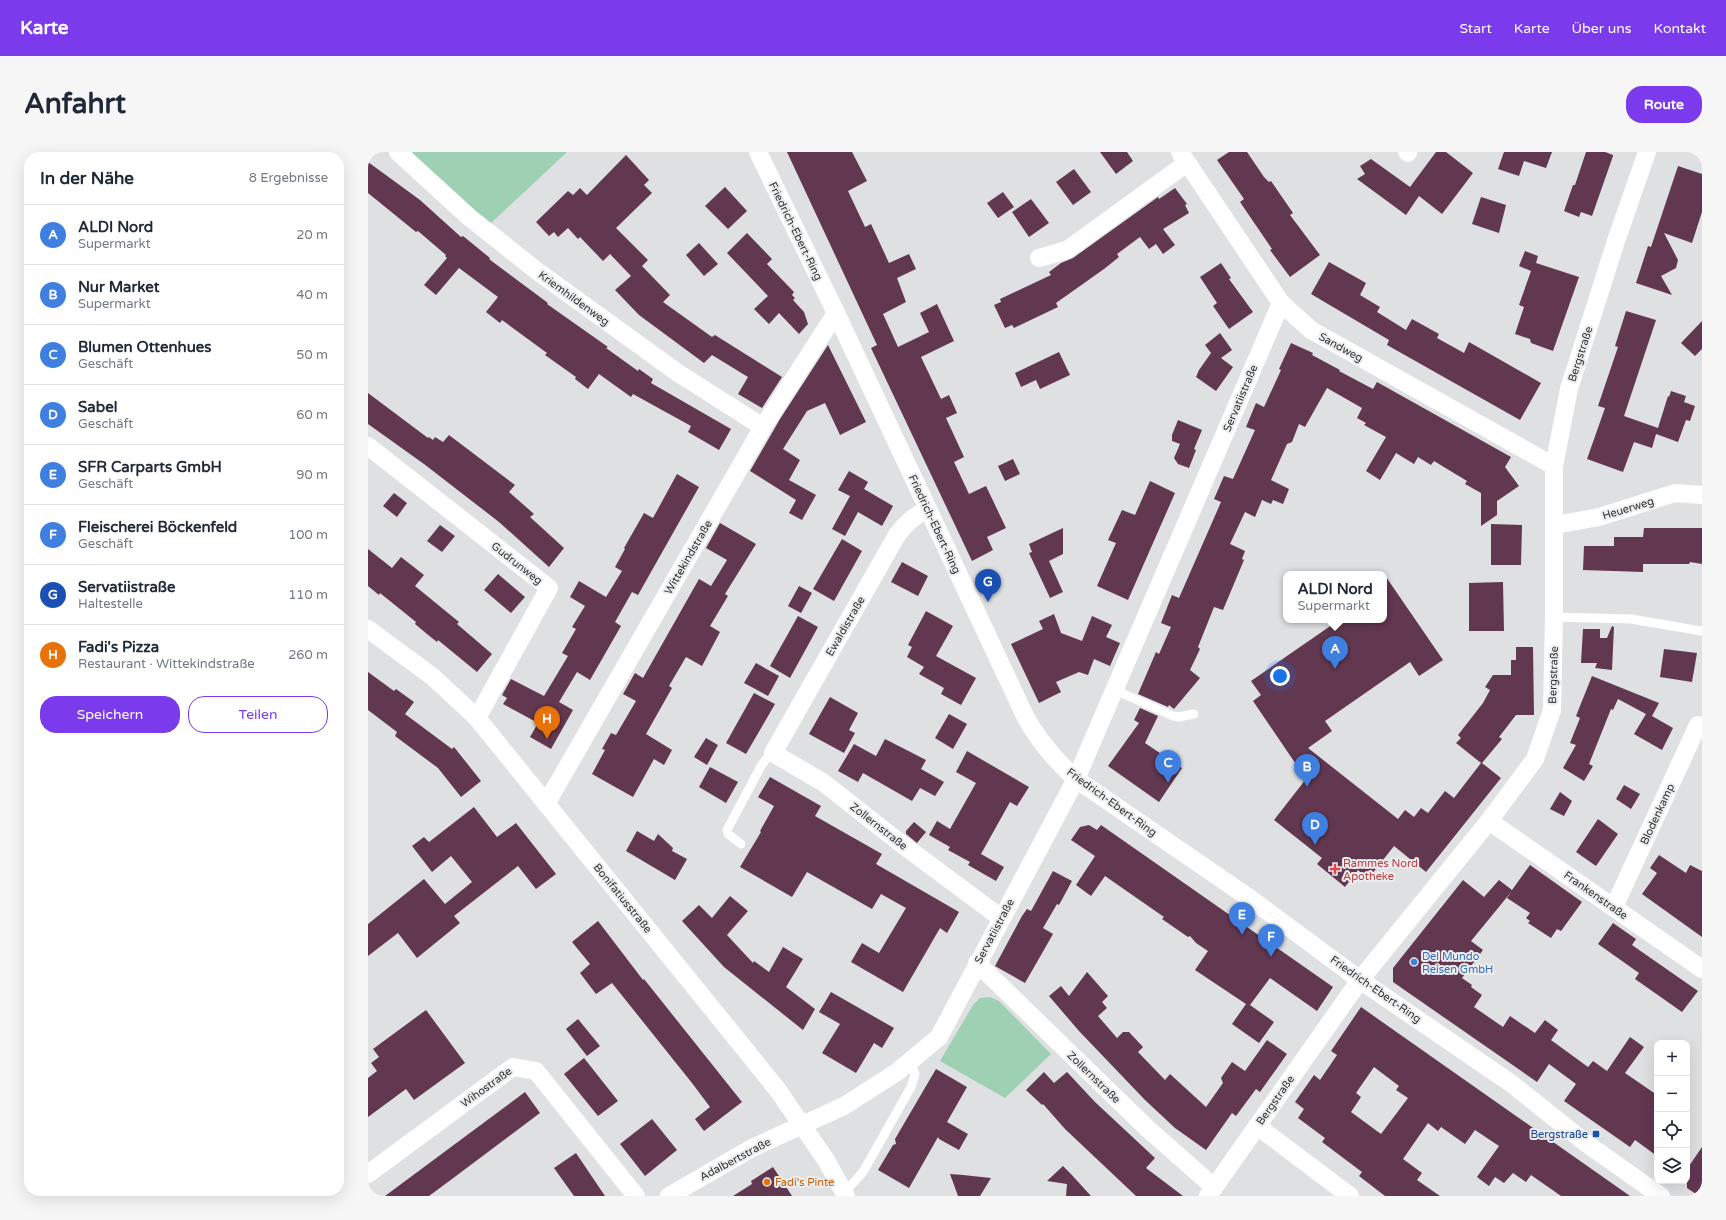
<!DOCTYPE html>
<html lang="de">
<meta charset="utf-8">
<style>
:root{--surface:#fff;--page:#f6f6f7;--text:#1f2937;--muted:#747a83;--line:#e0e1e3;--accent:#7c3aed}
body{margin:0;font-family:"Varela Round",sans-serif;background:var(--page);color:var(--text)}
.controls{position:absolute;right:12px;bottom:12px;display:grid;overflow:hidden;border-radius:8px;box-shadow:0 4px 16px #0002}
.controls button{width:36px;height:36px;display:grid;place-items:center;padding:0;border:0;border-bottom:1px solid var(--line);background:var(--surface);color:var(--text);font:20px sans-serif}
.you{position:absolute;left:912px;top:524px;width:14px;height:14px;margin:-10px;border:3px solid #fff;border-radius:50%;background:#1a73e8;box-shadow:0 0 0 6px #1a73e833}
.badge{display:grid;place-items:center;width:26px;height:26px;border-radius:50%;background:var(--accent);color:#fff;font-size:13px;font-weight:700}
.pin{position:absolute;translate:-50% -33px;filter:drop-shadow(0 1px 2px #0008)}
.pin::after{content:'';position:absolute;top:21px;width:14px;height:12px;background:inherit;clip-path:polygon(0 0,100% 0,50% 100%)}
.popup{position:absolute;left:915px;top:419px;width:104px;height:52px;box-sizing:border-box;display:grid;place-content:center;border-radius:8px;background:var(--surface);filter:drop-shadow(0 1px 3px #0005);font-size:13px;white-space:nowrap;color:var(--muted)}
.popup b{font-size:15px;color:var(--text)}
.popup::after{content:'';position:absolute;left:50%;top:100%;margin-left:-8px;border:8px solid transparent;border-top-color:var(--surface)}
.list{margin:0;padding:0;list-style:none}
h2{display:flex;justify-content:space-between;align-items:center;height:52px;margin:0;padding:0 16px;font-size:17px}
h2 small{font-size:13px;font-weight:400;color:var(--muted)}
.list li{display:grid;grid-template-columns:26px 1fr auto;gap:12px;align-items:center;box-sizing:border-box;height:60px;padding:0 16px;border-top:1px solid var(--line)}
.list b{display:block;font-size:15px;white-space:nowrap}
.list p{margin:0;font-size:13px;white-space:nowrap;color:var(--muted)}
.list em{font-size:13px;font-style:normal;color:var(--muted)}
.actions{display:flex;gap:8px;padding:12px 16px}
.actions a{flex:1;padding:9px 0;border:1px solid var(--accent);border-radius:16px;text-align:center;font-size:14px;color:var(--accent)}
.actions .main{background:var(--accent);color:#fff}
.icon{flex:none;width:22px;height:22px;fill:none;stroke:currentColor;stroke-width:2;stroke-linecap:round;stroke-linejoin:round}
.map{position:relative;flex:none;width:1334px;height:1044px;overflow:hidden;border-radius:16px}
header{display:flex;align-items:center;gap:24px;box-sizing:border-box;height:56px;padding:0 20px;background:var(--accent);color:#fff}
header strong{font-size:19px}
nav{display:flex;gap:22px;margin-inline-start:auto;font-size:14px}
.intro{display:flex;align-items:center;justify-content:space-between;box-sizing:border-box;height:96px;padding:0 24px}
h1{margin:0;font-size:28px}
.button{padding:10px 18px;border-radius:16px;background:var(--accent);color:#fff;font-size:14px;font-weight:700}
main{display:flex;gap:24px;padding:0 24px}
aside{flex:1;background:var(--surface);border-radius:16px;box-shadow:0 4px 16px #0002}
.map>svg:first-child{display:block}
.green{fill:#9ed1b3}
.building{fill:#623750;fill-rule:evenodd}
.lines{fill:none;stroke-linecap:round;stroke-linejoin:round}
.lane{stroke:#fff;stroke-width:9}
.street{stroke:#fff;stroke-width:18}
.health-dot{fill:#e0444e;stroke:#ecedee;stroke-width:1.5}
.shop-dot{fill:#3f7fe0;stroke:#ecedee;stroke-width:1.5}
.transit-dot{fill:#1a4fb4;stroke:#ecedee;stroke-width:1.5}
.food-dot{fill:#e8710a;stroke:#ecedee;stroke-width:1.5}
.labels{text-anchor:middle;stroke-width:4;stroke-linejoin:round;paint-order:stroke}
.street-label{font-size:11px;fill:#343435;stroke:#ecedee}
.health-label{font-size:11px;fill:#be3a42;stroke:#ecedee;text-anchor:start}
.shop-label{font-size:11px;fill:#366cbe;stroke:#ecedee;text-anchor:start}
.transit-label{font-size:11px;fill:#164399;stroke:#ecedee;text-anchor:end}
.food-label{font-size:11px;fill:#c56008;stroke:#ecedee;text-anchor:start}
</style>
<header>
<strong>Karte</strong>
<nav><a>Start</a><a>Karte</a><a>Über uns</a><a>Kontakt</a></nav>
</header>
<div class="intro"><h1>Anfahrt</h1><a class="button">Route</a></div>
<main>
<aside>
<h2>In der Nähe<small>8 Ergebnisse</small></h2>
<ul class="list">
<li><span class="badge" style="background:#3f7fe0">A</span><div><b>ALDI Nord</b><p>Supermarkt</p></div><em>20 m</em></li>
<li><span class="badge" style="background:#3f7fe0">B</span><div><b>Nur Market</b><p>Supermarkt</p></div><em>40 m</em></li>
<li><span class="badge" style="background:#3f7fe0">C</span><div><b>Blumen Ottenhues</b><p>Geschäft</p></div><em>50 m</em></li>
<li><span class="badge" style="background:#3f7fe0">D</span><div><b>Sabel</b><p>Geschäft</p></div><em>60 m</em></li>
<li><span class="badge" style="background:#3f7fe0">E</span><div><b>SFR Carparts GmbH</b><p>Geschäft</p></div><em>90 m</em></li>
<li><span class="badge" style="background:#3f7fe0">F</span><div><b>Fleischerei Böckenfeld</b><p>Geschäft</p></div><em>100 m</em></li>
<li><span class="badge" style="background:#1a4fb4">G</span><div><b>Servatiistraße</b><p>Haltestelle</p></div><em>110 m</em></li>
<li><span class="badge" style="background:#e8710a">H</span><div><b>Fadi's Pizza</b><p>Restaurant · Wittekindstraße</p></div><em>260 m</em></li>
</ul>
<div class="actions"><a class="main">Speichern</a><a>Teilen</a></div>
</aside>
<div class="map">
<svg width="1334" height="1044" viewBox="0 0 1334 1044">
<rect width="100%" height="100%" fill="#dfe0e1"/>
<g class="green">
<path d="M45 0H199L121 73 43 2Z"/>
<path d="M622 845 631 849 683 902 637 946 572 909 605 853 612 846Z"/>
</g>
<g class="building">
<path d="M419 0H484L499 29 480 39 497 75 503 72 521 111 541 102 548 117 529 126 538 150 515 162 530 195 561 180 552 161 569 152 586 189 553 205 573 247 581 243 589 261 578 266 596 305 586 310 601 342 618 334 638 376 619 385 625 398 604 409 503 196 509 193Z"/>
<path d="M732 0H759L765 9 748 22Z"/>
<path d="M861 0H879L896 25 901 30 903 29 925 61 922 63 952 103 922 125 902 98 904 97 872 50 876 47 849 8Z"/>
<path d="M1068 0H1078L1105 21 1074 62 1051 44 1038 63 989 27 997 22 992 14 1003 7 1042 35Z"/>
<path d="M1136 0H1184L1178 16 1156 9 1151 24 1130 17Z"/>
<path d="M1218 0H1237L1245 3V4L1224 64 1213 60 1211 65 1196 59 1205 33H1207Z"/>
<path d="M258 3 281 28 276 33 284 41 248 76 280 108 274 114 302 143 295 150 344 185 347 183 414 225 394 256 370 242 380 225 344 203 336 211 271 163 247 138 263 124 242 102 235 109 212 85 210 87 200 76 190 85 186 80 181 84 168 70 200 39 205 43 212 36 219 43Z"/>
<path d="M0 10 52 48 93 85 95 84 122 106 121 107 180 151 179 152 240 195 238 196 270 219 271 217 285 227 283 231 363 277 351 298 320 280 323 274 265 242 263 245 231 222 220 237 207 227 208 225 177 203 179 201 134 168 132 171 118 160 130 145 91 116 68 143 56 133 79 106 77 104 78 103 50 79 48 80 0 41Z"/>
<path d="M1310 14 1334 22V60L1324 91 1296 81 1310 108 1308 116 1293 124 1304 143 1268 131 1280 94 1283 95Z"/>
<path d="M706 17 723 40 705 53 688 30Z"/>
<path d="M357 35 379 59 360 77 337 54Z"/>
<path d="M807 36 819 52 817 53 821 61 795 77 807 93 795 102 788 92 781 97 772 85 749 102 751 105 736 117 688 151 690 155 646 176 644 173 637 176 626 153 633 150 632 147 683 123 681 120 693 111 705 106 790 45 791 47Z"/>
<path d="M635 40 646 55 630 66 619 51Z"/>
<path d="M1113 45 1138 53 1131 81 1104 72Z"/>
<path d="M663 47 681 71 661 85 644 60Z"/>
<path d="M379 81 404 107 399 112 426 140 424 143 427 146 425 148 436 160 440 172 431 182 411 161 401 172 386 157 400 144 359 101Z"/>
<path d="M331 91 350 112 336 124 318 103Z"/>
<path d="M1157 99 1170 104 1168 111 1211 125 1185 199 1163 191 1162 187 1147 182 1156 155 1151 153 1163 119 1151 114Z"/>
<path d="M961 110 998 131 992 143 1012 155 1009 160 1038 178 1044 167 1071 182 1069 186 1096 201 1101 190 1173 231 1152 268 1019 193 1021 188 943 142Z"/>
<path d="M853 111 863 126 861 127 885 160 861 177 845 154 849 151 832 125Z"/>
<path d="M1258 159 1288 168 1256 264 1290 276 1300 244 1301 245 1303 239 1318 244 1316 250 1327 254 1322 269 1318 268 1310 290 1288 282 1284 296 1266 290 1255 320 1219 307 1237 256 1230 254 1250 195 1247 194Z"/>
<path d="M1334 169V197L1327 204 1313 191Z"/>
<path d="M852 181 864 198 853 206 865 215 848 239 828 225 831 218 843 201 837 193Z"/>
<path d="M923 191 945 201 944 203 972 218 971 219 1005 237 1009 230 1143 305 1137 315 1151 334 1129 349V363L1113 374V341L1097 332 1099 329 1066 309 1063 313 1050 305 1046 312 1028 301 1012 328 998 319 1018 285 996 273 998 271 989 266 994 256 959 236 937 275 931 272 924 290 919 292 903 328 921 337 915 352 905 348 903 352 894 348 887 365 877 360 862 392 877 399 874 407 876 408 855 458 846 455 830 495 832 497 822 518 832 526 806 557 801 553 800 555 770 542 788 500 791 502 803 475 793 471 804 443 811 446 853 350 846 347 856 324 865 327 887 278 878 275 888 251 896 255 913 218 911 217Z"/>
<path d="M460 193 498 270 472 283 457 251 439 259 415 297 432 308 421 328 448 343 434 368 421 361 428 348 382 319 412 267Z"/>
<path d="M691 200 702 223 672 237 668 228 653 235 647 221Z"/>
<path d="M0 241 60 286 61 285 65 288 67 285 75 290 81 283 147 333 141 340 166 362 162 365 196 396 181 415 131 370 56 312 0 272Z"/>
<path d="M810 268 834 278 826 297 828 298 821 316 810 312 806 306 812 292 804 289V283Z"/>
<path d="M645 307 652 322 637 329 630 314Z"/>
<path d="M481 319 500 330 496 337 525 354 514 374 490 360 477 384 464 377 482 344 470 338Z"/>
<path d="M309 322 331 335 270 443 264 440 247 470 253 474 222 528 209 520 191 550 205 558 183 597 162 585 170 571 135 552 139 546 134 543 143 527 176 544 200 504 194 501 208 477 204 475 217 454 202 445 211 429 238 445 254 419 247 415 257 397 256 396 276 361 285 366Z"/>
<path d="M782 329 807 341 760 448 729 434 748 391 740 388 754 358 767 363Z"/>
<path d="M26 341 39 351 29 365 15 354Z"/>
<path d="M352 371 388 392 357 442 360 444 342 474 352 480 334 514 318 505 301 534 304 536 278 582 304 598 296 613 286 607 265 645 224 622 237 598 234 597 243 581 248 583 268 549 255 542 267 521 275 526 331 427 343 434 359 408 338 396Z"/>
<path d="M1123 372 1154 373 1153 413H1123Z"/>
<path d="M72 373 87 384 74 400 59 389Z"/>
<path d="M695 376V402L681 409 695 440 682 446 661 401 664 400 661 392Z"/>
<path d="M1276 376H1334V412L1322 410 1321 412H1275V420L1215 418 1216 394H1246V385H1275Z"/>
<path d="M474 387 494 399 466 449 445 437Z"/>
<path d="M0 397 24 416 33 405 56 423 47 434 91 470 89 472 124 502 109 520 70 488 69 490 59 482 47 472 48 470 12 441 11 443 0 434Z"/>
<path d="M534 410 560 424 550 444 523 430Z"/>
<path d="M130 422 157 445 143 461 116 438Z"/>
<path d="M1016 422 1075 508 1051 524 1042 510 957 569 964 579 940 596 1030 667 1037 658 1046 665 1053 656 1060 661 1077 639 1086 646 1113 611 1088 591 1093 586 1090 583 1115 551 1122 538 1117 535 1125 523H1143V508H1148V495H1165L1166 563H1148L1131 585 1134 587 1114 611 1133 626 1058 720 1026 694 1000 727 990 718 977 735 949 712 954 706 906 668 938 627 885 549 893 543 883 529 971 468H1016Z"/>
<path d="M1135 430 1136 479H1101V431Z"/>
<path d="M431 434 444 441 433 461 420 454Z"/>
<path d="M558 459 585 474 568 504 608 526 593 553 573 542 576 536 551 522 556 515 539 505 544 495 540 493Z"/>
<path d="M686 462 693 481 714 489 724 464 744 473 738 485 752 491 742 514 726 507 720 523 711 520 688 530 693 540 671 551 643 492 675 477 671 469Z"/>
<path d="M430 464 450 475 422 526 402 514Z"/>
<path d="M1244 474 1246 475 1244 518 1227 516 1229 511H1213L1215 477H1232V486H1239Z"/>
<path d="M1296 497 1329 501 1324 530 1292 525Z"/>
<path d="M388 511 411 524 400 544 376 531Z"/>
<path d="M0 520 26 539 28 537 46 550 37 562 84 597 86 595 113 629 93 645 70 616 27 584 29 580 0 558Z"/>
<path d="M1224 524 1291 551 1284 564 1305 576 1294 598 1266 582 1278 562 1250 547 1245 558 1243 557 1221 612 1225 614 1216 629 1195 616 1208 593 1202 591 1212 566 1208 564Z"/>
<path d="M386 541 407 552 378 602 358 591Z"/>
<path d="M462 545 490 561 481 578 487 581 476 601 441 582Z"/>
<path d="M772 556 790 564 777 591 814 616 791 650 740 614 771 571 766 568Z"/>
<path d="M581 562 599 572 585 597 567 586Z"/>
<path d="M338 586 350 593 339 613 326 605Z"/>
<path d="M517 587 558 608 553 617 576 630 567 644 552 636 544 649 495 621 490 630 470 619 486 592 508 604Z"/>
<path d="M599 599 661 635 649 654 642 650 613 702 636 715 628 729 600 713 602 710 580 698 582 695 561 683 569 669 582 677 608 631 588 620Z"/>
<path d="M342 615 370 630 358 651 331 635Z"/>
<path d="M402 625 453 654 447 664 514 702 508 712 591 760 579 781 572 776 535 840 483 810 494 791 511 801 538 756 513 742 504 757 439 720 424 745 372 715 393 680 392 679 406 654 390 645Z"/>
<path d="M1256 633 1272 642 1263 657 1248 647Z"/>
<path d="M1192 640 1204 649 1196 664 1182 657Z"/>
<path d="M106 655 129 685 148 671 188 722 168 737 150 714 86 764 92 771 49 806 30 781 0 804V772L56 727 77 752 104 730 83 704 64 720 44 694 56 685 61 690Z"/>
<path d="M1230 667 1250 682 1228 714 1208 700Z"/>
<path d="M546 670 558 680 549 691 538 682V679Z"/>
<path d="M721 673 729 678 733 673 965 835 949 859 902 826 882 853 906 870 891 891 864 872 878 852 827 818 840 799 828 791 822 784 820 785 794 767 796 765 737 724 723 744 708 733 727 704 703 688 712 675Z"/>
<path d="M269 679 286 689 290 682 305 696 304 699 319 707 307 728 258 699Z"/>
<path d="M1291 703 1318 721 1322 713 1334 719V785L1274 742 1289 721 1282 716Z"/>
<path d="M1162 713 1214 750 1193 779 1189 777 1183 786 1160 771 1162 769 1158 766 1162 761 1139 746 1144 739 1103 789 1115 798 1094 826 1104 833 1103 835 1114 843 1106 855 1135 875 1142 864 1167 881 1177 868 1190 878 1183 888 1220 915 1225 909 1239 919 1262 885 1276 895 1257 921 1289 943V1004L1267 988 1262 995 1196 949 1208 932 1181 912 1169 930 1025 830V816L1095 728 1116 745 1131 728 1144 738Z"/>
<path d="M685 719 704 729 691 753 689 752 675 776 685 782 657 831 627 814 654 764 659 757 663 759Z"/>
<path d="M362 744 380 759 359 783 385 811 386 809 401 820 415 795 435 807 418 835 447 857 435 878 356 815 314 769 331 753 344 766Z"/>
<path d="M230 769 275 828 276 827 374 950 336 979 327 967 342 955 324 931 244 831 228 842 212 821 222 812 204 790Z"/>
<path d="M1245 771 1268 787 1264 793 1330 839 1314 860 1267 827 1271 821 1230 792Z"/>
<path d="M719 820 740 844 734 850 739 856 730 864 749 886 755 880H761L775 895 770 900 797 928 802 922 838 955 855 931 853 926 864 910 877 919 899 888 919 902 892 940 888 937 868 964 864 961 838 998 807 976 777 948 711 879 681 844 693 834 701 844Z"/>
<path d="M463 840 526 876 514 896 506 891 488 921 454 901 472 872 451 860Z"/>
<path d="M993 855 1037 886 1262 1044H1193L1163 1023 1158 1030 1145 1021 1136 1031 1127 1025 1121 1034 1109 1025 1131 994 1107 978 1097 992 1073 975 1070 979 1060 971 1035 1007 1054 1021 1049 1028 1072 1044H1017L991 1024 994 1020 954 990 957 986 930 966 936 957 927 950 946 923 952 928 969 903 963 899ZM1006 915 1031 934 1028 938 1040 946 1013 982 983 960 993 945 988 941Z"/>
<path d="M58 858 97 911 46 948 38 937 0 965V926L9 919 3 911 11 905 5 897Z"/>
<path d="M210 867 232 894 219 904 198 877Z"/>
<path d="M216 906 250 949 230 964 196 922Z"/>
<path d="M568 917 599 935 579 970 600 982 591 998 571 987 570 985 541 1036 510 1018 525 993 528 992 527 987Z"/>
<path d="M676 920 686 931 699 920 727 950 787 1006 778 1016 815 1044H768L697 977 675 952 674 953 658 938Z"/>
<path d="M157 940 172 961 84 1027 61 1044H17Z"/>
<path d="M284 967 309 998 277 1024 252 992Z"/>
<path d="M1334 995V1044H1331L1319 1036V1017Z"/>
<path d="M208 1001 237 1044H206L186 1016Z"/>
<path d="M695 1014 702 1021 723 1044H698L699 1032 679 1029Z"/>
<path d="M405 1015 424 1044H365L384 1032 383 1029Z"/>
<path d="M582 1022 595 1023 623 1026 612 1044H590Z"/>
</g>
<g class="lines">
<g class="lane">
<path d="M1186 465 1263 467 1334 479"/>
<path d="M747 538 805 564 810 565 826 562"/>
<path d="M373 692 360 682 359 678 393 614 398 607 405 601"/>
<path d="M476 1041 495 1020 543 935 547 922 542 909"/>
</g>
<g class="street">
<path d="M30 0 101 65 169 119 310 221 395 275"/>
<path d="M390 0 468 161 658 566C672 591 688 609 708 627L887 750 992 828 1144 932 1219 992 1293 1044"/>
<path d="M812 0 913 151 943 178 1186 314"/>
<path d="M1039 0 1040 1"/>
<path d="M671 106 699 98 819 11"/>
<path d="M0 294 181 436 109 566"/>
<path d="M560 357C546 364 538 371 529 383L405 601 456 631 531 690 633 766"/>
<path d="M1187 373 1231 365 1307 341 1334 343"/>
<path d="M0 477 65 525 109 566 409 937 458 1008 478 1044"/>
<path d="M178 652 395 275 468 161"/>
<path d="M1121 669 1334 817"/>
<path d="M1246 755 1330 573 1334 575"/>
<path d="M609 811 780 977 846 1035"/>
<path d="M889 974 982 1044"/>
<path d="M0 1022 145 915 168 919 268 1044"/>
<path d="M301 1044 384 996 476 954 529 920 571 885 708 627 913 151"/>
<path d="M840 1044 992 828 1121 669 1167 607 1184 558 1186 465V314L1201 237 1248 89 1279 0"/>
</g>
</g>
<path class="health-dot" d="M965 711h4v4h4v4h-4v4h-4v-4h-4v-4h4z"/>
<circle class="shop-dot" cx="1046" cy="810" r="4"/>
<rect class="transit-dot" x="1224" y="978" width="8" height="8" rx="2"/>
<circle class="food-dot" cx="399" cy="1030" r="4"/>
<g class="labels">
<g class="street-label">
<text transform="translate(428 79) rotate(64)" y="4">Friedrich-Ebert-Ring</text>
<text transform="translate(206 146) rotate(36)" y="4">Kriemhildenweg</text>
<text transform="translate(973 195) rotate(29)" y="4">Sandweg</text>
<text transform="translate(1212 202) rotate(-72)" y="4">Bergstraße</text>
<text transform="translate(872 246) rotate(-67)" y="4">Servatiistraße</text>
<text transform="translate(1260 356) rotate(-17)" y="4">Heuerweg</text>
<text transform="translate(567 372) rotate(65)" y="4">Friedrich-Ebert-Ring</text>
<text transform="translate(320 405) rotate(-60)" y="4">Wittekindstraße</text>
<text transform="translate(149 411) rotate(38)" y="4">Gudrunweg</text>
<text transform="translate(477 474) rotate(-60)" y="4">Ewaldistraße</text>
<text transform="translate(1185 523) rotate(-88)" y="4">Bergstraße</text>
<text transform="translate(744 650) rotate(36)" y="4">Friedrich-Ebert-Ring</text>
<text transform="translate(1289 662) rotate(-65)" y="4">Blodenkamp</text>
<text transform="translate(511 674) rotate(38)" y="4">Zollernstraße</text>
<text transform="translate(1228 743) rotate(35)" y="4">Frankenstraße</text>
<text transform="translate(255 746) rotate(51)" y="4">Bonifatiusstraße</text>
<text transform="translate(626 779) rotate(-62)" y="4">Servatiistraße</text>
<text transform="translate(1008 837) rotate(35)" y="4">Friedrich-Ebert-Ring</text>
<text transform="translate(726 925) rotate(44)" y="4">Zollernstraße</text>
<text transform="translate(118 935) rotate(-36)" y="4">Wihostraße</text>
<text transform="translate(907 948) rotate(-55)" y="4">Bergstraße</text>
<text transform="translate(367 1007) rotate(-28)" y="4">Adalbertstraße</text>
</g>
<g class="health-label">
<text x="975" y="715">Rammes Nord<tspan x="975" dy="13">Apotheke</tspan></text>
</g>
<g class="shop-label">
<text x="1054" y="808">Del Mundo<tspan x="1054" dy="13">Reisen GmbH</tspan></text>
</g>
<g class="transit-label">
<text x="1220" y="986">Bergstraße</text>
</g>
<g class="food-label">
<text x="407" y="1034">Fadi's Pinte</text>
</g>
</g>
</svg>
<div class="controls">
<button>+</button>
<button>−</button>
<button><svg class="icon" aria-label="locate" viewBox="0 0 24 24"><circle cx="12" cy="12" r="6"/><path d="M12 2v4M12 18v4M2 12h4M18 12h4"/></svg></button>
<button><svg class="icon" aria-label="layers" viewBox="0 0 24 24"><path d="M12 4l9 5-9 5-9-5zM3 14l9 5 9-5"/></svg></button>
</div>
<div class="you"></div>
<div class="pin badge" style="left:967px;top:517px;background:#3f7fe0">A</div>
<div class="popup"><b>ALDI Nord</b>Supermarkt</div>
<div class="pin badge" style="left:939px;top:635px;background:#3f7fe0">B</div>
<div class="pin badge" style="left:800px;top:631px;background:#3f7fe0">C</div>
<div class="pin badge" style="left:947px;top:693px;background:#3f7fe0">D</div>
<div class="pin badge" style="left:874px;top:783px;background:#3f7fe0">E</div>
<div class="pin badge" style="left:903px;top:805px;background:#3f7fe0">F</div>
<div class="pin badge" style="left:620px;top:450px;background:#1a4fb4">G</div>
<div class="pin badge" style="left:179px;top:587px;background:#e8710a">H</div>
</div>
</main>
